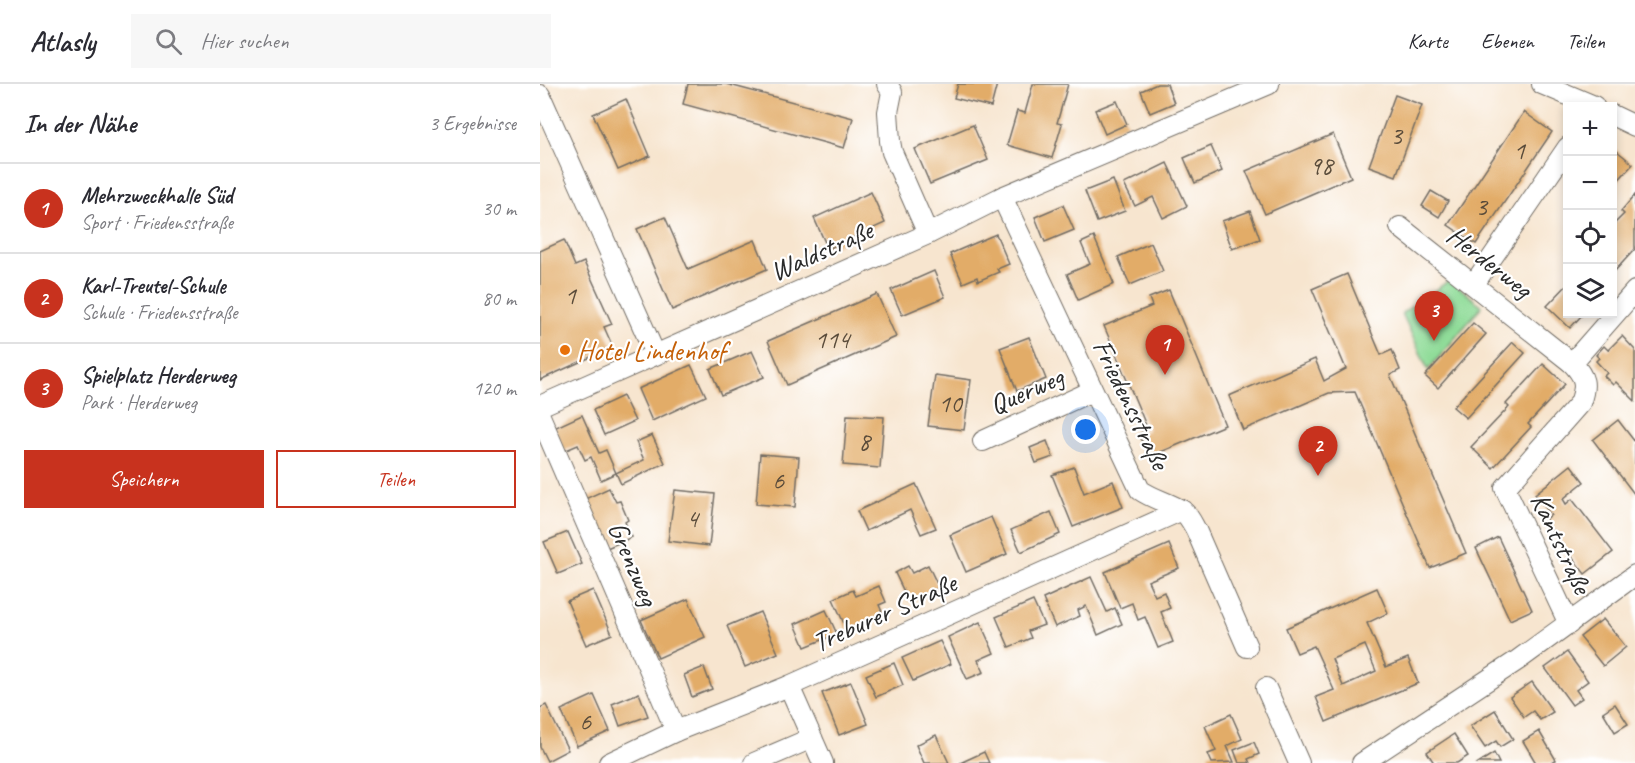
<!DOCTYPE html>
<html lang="de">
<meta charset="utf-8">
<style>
:root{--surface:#fff;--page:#f7f7f7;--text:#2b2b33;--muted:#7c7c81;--line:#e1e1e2;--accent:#c8321e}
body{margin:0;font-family:Caveat,sans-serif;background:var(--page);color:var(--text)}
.controls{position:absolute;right:18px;top:18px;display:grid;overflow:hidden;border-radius:0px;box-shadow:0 3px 9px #0003}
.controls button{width:54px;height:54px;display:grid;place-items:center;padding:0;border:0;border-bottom:2px solid var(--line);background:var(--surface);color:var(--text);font:30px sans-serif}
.you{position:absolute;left:546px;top:346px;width:21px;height:21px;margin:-15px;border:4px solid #fff;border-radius:50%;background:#1a73e8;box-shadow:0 0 0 9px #1a73e833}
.badge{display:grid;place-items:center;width:39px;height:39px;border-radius:50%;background:var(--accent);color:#fff;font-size:20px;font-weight:700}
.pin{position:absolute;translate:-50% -50px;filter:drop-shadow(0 2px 3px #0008)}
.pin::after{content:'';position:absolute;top:32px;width:21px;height:18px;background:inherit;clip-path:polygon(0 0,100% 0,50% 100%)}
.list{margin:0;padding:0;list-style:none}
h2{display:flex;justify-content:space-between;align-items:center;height:78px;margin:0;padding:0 24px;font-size:26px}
h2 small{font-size:20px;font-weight:400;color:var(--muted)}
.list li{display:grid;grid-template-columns:39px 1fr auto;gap:18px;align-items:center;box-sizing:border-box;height:90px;padding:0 24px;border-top:2px solid var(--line)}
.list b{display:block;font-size:22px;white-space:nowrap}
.list p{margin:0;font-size:20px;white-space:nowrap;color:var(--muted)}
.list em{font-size:20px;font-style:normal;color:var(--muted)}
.actions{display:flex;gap:12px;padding:18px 24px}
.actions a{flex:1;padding:14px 0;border:2px solid var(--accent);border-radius:0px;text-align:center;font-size:21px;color:var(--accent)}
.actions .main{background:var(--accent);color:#fff}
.icon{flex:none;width:33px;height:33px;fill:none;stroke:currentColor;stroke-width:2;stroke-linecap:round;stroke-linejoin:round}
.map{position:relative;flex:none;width:1095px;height:679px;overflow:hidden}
header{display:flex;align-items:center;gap:36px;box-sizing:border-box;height:84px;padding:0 30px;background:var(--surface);border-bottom:2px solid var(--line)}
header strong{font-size:28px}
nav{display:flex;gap:33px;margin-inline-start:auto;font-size:21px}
.search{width:420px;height:54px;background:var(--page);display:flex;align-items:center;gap:15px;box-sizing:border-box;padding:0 21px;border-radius:0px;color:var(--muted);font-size:22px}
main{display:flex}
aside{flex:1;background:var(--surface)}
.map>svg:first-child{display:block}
.green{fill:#90dc99;stroke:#5e8462;stroke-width:1.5}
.building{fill:#e2ac67;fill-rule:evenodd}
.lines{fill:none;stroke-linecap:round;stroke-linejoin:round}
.minor-casing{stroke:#726c64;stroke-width:22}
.minor{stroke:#fff;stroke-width:20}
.food-dot{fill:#e8710a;stroke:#fff;stroke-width:2}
.labels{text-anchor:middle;stroke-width:4.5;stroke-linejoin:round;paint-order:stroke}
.number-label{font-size:26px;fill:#594b3a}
.street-label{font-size:28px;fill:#2b2b2b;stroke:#fff}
.food-label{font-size:28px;fill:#c56008;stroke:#fff;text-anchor:start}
</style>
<header>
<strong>Atlasly</strong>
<div class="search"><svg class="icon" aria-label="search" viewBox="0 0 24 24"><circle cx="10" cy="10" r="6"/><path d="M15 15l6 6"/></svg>Hier suchen</div>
<nav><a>Karte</a><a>Ebenen</a><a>Teilen</a></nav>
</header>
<main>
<aside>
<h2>In der Nähe<small>3 Ergebnisse</small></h2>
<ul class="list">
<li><span class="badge">1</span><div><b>Mehrzweckhalle Süd</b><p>Sport · Friedensstraße</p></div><em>30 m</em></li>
<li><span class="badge">2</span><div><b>Karl-Treutel-Schule</b><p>Schule · Friedensstraße</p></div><em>80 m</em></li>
<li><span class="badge">3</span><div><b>Spielplatz Herderweg</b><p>Park · Herderweg</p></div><em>120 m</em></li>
</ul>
<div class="actions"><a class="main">Speichern</a><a>Teilen</a></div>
</aside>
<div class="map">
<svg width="1095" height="679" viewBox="0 0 1095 679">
<rect width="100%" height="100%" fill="#fff"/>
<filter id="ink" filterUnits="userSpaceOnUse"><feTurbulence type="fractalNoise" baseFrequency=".0167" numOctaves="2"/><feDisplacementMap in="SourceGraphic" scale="12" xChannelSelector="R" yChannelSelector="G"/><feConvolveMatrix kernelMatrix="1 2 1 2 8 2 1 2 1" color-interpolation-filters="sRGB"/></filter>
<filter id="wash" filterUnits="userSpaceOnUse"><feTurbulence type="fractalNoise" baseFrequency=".008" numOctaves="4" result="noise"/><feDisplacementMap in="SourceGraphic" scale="24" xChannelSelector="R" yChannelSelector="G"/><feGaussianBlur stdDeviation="1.35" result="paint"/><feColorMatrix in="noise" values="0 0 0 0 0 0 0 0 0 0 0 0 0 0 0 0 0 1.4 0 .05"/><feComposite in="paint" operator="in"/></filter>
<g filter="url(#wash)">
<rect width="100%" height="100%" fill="#f7e5cf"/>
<path class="green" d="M910 196 942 222 888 286 862 229Z"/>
<g id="blocks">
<g class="building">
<path d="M148 0H186L313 34 304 64 143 20Z"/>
<path d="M418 0H457L451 23 414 14Z"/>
<path d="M493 0H528L517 39 522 40 512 74 467 61 477 27 485 29Z"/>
<path d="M617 0H627L634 19 610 29 601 7Z"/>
<path d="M855 11 882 21 856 92 829 82Z"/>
<path d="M86 15 110 72 78 86 53 30Z"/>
<path d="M577 17 587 40 565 50 555 26Z"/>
<path d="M984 28 1012 48 936 160 908 141Z"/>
<path d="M433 41 448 76 390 100 375 65Z"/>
<path d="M793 50 811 93 725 130 706 87Z"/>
<path d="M671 62 682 87 655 99 644 74Z"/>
<path d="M1072 63 1093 80 1072 103Z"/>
<path d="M627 79 647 122 623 134 613 113 595 122 584 100Z"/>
<path d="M573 96 585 127 557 138 545 107Z"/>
<path d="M891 107 908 117 899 133 882 122Z"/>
<path d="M331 108 345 139 288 165 274 134Z"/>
<path d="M1095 111V165L1072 190V142L1084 130 1081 127Z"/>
<path d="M523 121 534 146 505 158 495 133Z"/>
<path d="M710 127 720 155 692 165 682 137Z"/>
<path d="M125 133 148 185 215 156 227 185 132 226 97 145Z"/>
<path d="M456 150 469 180 457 185 459 188 438 197 437 193 423 199 410 170Z"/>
<path d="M554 153 574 200 538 216 527 190 550 180 541 159Z"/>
<path d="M24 156 35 182 44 178 72 240 64 243 73 263 0 296V167Z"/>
<path d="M611 159 623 187 590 201 578 173Z"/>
<path d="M394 187 405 213 362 231 351 206Z"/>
<path d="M807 190 841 271 852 266 860 286 850 291 926 469 890 484 815 308 789 309 703 346 689 312 775 275 784 297 806 285 772 205Z"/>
<path d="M1028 200V230H1043L1030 244 1007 222Z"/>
<path d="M629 206 685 341 609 373 599 350 608 346 564 242 612 222 609 214Z"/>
<path d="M337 210 356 253 247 301 228 257Z"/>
<path d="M933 239 946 250 898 304 885 292Z"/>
<path d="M1082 252 1095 266V317L1076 298 1073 301 1064 292 1067 289 1056 277 1059 274 1056 271 1064 262 1068 266Z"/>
<path d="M489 253 506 295 477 307 460 264Z"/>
<path d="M973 258 985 269 926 334 913 323Z"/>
<path d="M212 267 224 293 181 311 170 285Z"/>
<path d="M1003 280 1025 300 988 340 991 343 953 384 931 363 969 323 966 320Z"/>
<path d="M151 281 166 312 112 337 98 305Z"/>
<path d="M395 291 431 296 424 346 388 342Z"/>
<path d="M83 312 95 337 64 351 53 326Z"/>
<path d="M42 331 59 369 66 366 76 389 104 376 96 358 112 351 125 379 81 400 76 389 61 396 51 373 45 376 38 361 24 367 14 344Z"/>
<path d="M307 331 344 333 340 384 303 381Z"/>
<path d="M1078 336 1095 358V411L1053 356Z"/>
<path d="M507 357 513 373 496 379 490 364Z"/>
<path d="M220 370 259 373 255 423 216 420Z"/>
<path d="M1031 381 1044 398 1023 415 1026 420 1032 415 1073 468 1045 490 1004 437 1011 431 995 410Z"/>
<path d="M534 383 544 409 573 397 583 423 533 443 512 391Z"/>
<path d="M376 400 396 444 381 450 370 426 326 447 317 427Z"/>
<path d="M69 404 76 418 80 417 88 436 85 438 92 453 67 464 45 415Z"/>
<path d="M135 406 175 410 169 462 128 457Z"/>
<path d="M511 428 520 450 481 468 471 446Z"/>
<path d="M451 433 467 470 426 488 410 451Z"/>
<path d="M28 448 42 480 18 490 4 458Z"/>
<path d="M958 453 992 526 970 536 936 464Z"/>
<path d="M629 460 639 484 608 497 615 512 624 508 630 524 621 528 633 558 618 564 605 533 598 536 592 519 580 524 565 488Z"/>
<path d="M388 481 399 504 369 518 355 489 368 482 372 489Z"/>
<path d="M551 493 567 528 575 524 582 540 558 551 546 522 538 526 540 532 515 543 503 515Z"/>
<path d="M339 502 346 518 339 521 343 530 307 546 293 515 313 506 316 512Z"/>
<path d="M837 504 848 529 827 539 846 583 868 574 878 599 786 638 776 613 794 606 774 562 757 569 746 544ZM825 561 836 587 803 602 792 575Z"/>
<path d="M53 506 72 550 46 561 27 517Z"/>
<path d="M148 515 165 553 118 574 101 536Z"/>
<path d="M493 517 504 541 488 547 491 554 469 563 456 533Z"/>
<path d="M286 526 297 550 265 563 255 540Z"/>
<path d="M220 528 238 569 205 583 187 542Z"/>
<path d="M1063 535 1086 563 1063 582 1040 553Z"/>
<path d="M440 538 454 569 438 576 444 588 427 595 408 553Z"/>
<path d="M400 557 411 580 373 597 362 574Z"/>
<path d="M1027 568 1048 597 1036 606 1042 614 1032 621 1005 584Z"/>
<path d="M354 579 363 601 336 613 326 591Z"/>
<path d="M164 583 172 605 152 613 144 591Z"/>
<path d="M311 598 328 640 299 651 282 609Z"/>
<path d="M992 598 1013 628 1000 636 993 627 984 633 970 613Z"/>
<path d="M99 609 108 632 80 642 72 620Z"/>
<path d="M54 611 70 647 37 662 21 626Z"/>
<path d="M1075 620 1088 640 1075 648 1063 628Z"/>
<path d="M6 621 28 666 7 677 0 663V624Z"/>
<path d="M955 626 973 655 960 663 956 657 945 664 930 642Z"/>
<path d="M691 630 702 655 687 662 694 678 672 679 668 670 676 667 665 642Z"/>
<path d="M999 647 1016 676 1010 679H996L983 657Z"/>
<path d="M914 650 928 672 917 679H894L887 668Z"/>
<path d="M396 651 409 679H384L376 661Z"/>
<path d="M714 658 719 670 708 675 710 679H699L694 666Z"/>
<path d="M444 668 449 679H420Z"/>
<path d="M954 669 959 679H938L943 676Z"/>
</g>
</g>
</g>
<g filter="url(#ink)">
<use href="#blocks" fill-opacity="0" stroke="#726c64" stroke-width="1.5"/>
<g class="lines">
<defs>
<g id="minor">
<path d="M347 0 352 8 348 28 350 57 352 68 388 150"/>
<path d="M1002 0 1054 22"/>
<path d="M0 11 115 270"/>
<path d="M1072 31 1095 42"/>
<path d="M462 113 600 406C613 415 627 418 641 426 648 430 652 439 656 446L707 563"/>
<path d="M860 143 1032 279C1045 293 1047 300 1040 319L965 404 1029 540"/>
<path d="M934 200 1028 63"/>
<path d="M1032 279 1095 207"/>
<path d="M0 322 388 150 462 113 729 0"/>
<path d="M0 332 136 647"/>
<path d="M443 357 552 307"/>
<path d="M249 602 283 679"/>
<path d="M726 604 759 679"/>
<path d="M69 679 136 647 249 602 642 426"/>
<path d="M214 679 272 654"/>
<path d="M822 679 978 576 1095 491"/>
</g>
</defs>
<use href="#minor" class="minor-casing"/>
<use href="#minor" class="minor"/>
</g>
</g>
<circle class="food-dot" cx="25" cy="266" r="6"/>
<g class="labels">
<g class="number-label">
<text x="856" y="60">3</text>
<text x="979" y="75">1</text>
<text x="781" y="90">98</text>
<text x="941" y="131">3</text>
<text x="30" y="220">1</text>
<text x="292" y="264">114</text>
<text x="410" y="328">10</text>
<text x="324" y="366">8</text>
<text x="238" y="405">6</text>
<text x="152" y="443">4</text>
<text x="45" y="646">6</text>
</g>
<g class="street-label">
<text transform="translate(281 166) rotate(-24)" y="10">Waldstraße</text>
<text transform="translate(950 177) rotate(38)" y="10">Herderweg</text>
<text transform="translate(486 306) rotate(-24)" y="10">Querweg</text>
<text transform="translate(592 320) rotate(64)" y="10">Friedensstraße</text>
<text transform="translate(1022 459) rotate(65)" y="10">Kantstraße</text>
<text transform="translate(94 479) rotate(67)" y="10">Grenzweg</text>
<text transform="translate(344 528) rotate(-24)" y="10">Treburer Straße</text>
</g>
<g class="food-label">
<text x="37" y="276">Hotel Lindenhof</text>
</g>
</g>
</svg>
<div class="controls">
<button>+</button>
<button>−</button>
<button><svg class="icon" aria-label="locate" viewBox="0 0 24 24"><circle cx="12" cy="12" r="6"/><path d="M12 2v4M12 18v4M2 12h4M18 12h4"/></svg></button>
<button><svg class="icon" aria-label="layers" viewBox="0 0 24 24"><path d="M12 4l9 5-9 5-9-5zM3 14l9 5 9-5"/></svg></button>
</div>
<div class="you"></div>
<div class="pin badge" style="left:625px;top:291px">1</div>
<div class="pin badge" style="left:778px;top:392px">2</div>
<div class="pin badge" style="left:894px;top:257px">3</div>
</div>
</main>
